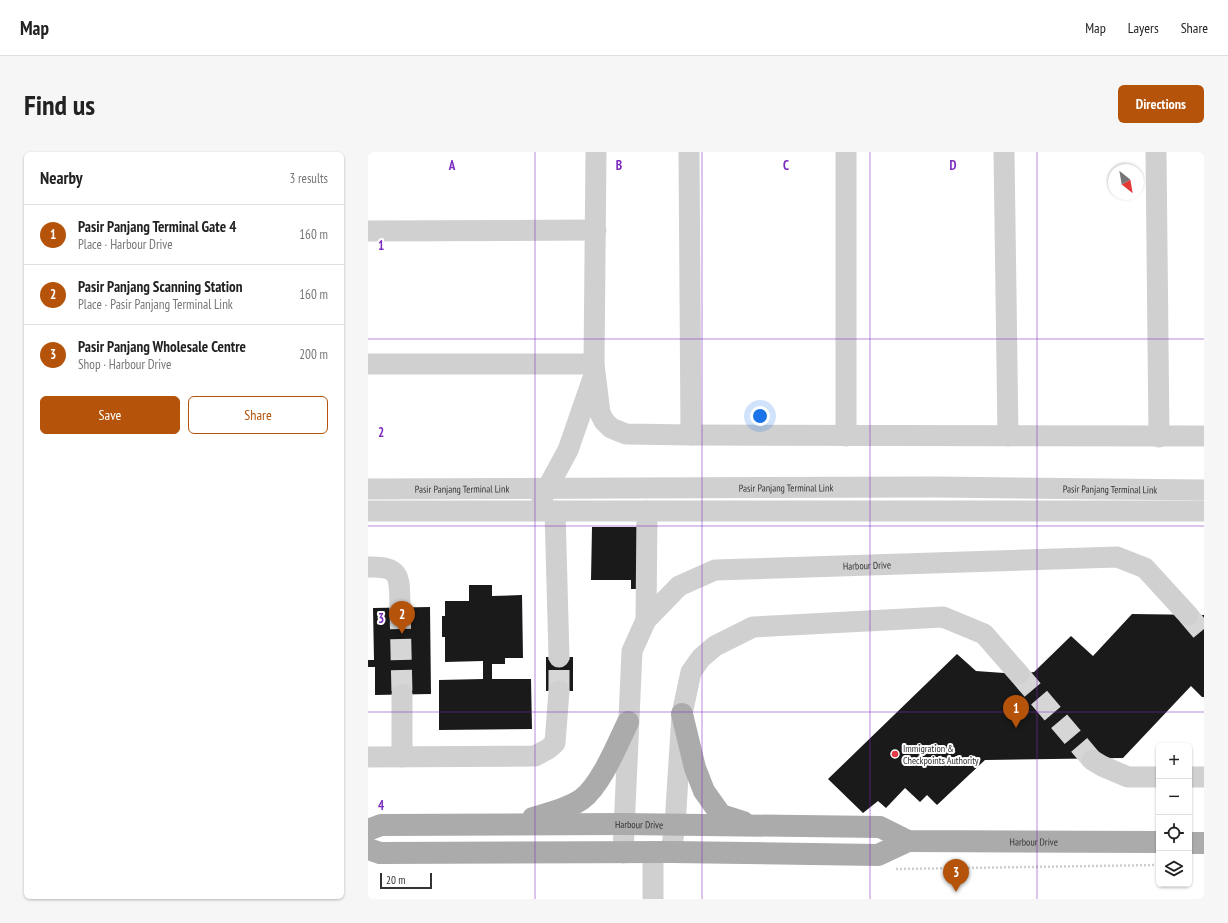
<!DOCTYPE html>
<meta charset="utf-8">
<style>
:root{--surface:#fff;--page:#f6f6f6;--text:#222;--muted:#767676;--line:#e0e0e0;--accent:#b45309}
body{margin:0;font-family:"PT Sans Narrow",sans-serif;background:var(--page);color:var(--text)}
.controls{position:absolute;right:12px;bottom:12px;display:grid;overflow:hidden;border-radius:6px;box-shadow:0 1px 3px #0004}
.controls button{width:36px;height:36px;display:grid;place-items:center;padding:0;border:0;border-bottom:1px solid var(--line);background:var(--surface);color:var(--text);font:20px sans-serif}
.compass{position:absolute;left:740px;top:12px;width:36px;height:36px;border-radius:50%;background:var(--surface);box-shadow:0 1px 3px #0004;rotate:149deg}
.scale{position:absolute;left:12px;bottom:10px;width:52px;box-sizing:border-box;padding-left:4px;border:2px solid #333;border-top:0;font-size:11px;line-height:14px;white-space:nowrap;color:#333;-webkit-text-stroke:3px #fff;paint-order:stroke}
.you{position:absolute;left:392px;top:264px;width:14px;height:14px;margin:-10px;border:3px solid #fff;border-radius:50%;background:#1a73e8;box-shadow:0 0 0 6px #1a73e833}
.badge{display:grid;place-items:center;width:26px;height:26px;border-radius:50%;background:var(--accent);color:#fff;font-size:13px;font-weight:700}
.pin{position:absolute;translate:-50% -33px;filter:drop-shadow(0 1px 2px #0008)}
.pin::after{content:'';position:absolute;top:21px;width:14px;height:12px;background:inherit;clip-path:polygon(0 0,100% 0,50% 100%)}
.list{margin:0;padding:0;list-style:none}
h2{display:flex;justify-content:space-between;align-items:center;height:52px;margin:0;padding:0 16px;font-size:17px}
h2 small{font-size:13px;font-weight:400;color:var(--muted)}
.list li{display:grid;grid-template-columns:26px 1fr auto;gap:12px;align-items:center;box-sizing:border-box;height:60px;padding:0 16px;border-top:1px solid var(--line)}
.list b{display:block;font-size:15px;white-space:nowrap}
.list p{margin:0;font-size:13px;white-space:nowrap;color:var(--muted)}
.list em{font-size:13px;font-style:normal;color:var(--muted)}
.actions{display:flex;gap:8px;padding:12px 16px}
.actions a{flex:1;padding:9px 0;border:1px solid var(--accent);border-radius:6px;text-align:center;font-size:14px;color:var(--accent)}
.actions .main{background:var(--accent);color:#fff}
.icon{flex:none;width:22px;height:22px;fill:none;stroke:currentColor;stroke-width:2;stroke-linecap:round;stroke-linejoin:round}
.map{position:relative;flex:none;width:836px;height:747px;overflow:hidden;border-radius:6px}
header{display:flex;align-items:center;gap:24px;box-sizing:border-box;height:56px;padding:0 20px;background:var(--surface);border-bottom:1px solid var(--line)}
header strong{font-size:19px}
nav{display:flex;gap:22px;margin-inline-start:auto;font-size:14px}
.intro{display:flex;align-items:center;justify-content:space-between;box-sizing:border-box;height:96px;padding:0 24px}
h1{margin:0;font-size:28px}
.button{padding:10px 18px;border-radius:6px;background:var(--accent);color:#fff;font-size:14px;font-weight:700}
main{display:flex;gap:24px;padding:0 24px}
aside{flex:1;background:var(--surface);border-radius:6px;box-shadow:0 1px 3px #0004}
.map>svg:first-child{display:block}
.building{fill:#1a1a1a}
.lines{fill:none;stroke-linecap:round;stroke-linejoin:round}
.minor-tunnel{stroke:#d6d6d6;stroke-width:21;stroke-dasharray:21 10;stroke-linecap:butt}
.path{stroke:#cdcdcd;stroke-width:2.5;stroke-dasharray:2 2;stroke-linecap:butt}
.minor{stroke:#d0d0d0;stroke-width:21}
.major{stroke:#ababab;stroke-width:22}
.grid{fill:none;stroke:#7b2cbf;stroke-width:1;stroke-opacity:0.55}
.poi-dot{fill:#e63946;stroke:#fff;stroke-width:1.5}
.labels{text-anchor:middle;stroke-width:4;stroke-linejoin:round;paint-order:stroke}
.street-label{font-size:10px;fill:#333;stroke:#fff}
.poi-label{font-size:10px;fill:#333;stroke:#fff;text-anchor:start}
.grid-label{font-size:13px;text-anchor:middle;font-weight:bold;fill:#7b2cbf;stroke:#fff;stroke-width:4;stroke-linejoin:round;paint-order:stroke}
</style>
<header>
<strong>Map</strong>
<nav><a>Map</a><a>Layers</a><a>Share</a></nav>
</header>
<div class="intro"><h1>Find us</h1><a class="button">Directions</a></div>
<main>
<aside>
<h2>Nearby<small>3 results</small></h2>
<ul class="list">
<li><span class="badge">1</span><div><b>Pasir Panjang Terminal Gate 4</b><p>Place · Harbour Drive</p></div><em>160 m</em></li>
<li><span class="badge">2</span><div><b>Pasir Panjang Scanning Station</b><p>Place · Pasir Panjang Terminal Link</p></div><em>160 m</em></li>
<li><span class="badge">3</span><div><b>Pasir Panjang Wholesale Centre</b><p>Shop · Harbour Drive</p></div><em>200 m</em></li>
</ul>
<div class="actions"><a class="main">Save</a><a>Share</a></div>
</aside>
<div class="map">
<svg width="836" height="747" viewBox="0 0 836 747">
<rect width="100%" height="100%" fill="#fff"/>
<g class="building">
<path d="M224 375H269L272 437H263V428H223Z"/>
<path d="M101 433H124V444L154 443 155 506H137V512H124V527H163L164 577 71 578V528L115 527V509L77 510V485H74V464H77V449H101Z"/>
<path d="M62 455 63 542 7 543V515H0V508H6L5 456Z"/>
<path d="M764 462 836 463V545H834L823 534 755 606 617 608 569 653 559 643 552 650 537 636 518 656 510 649 495 661 460 627 589 502 608 519 651 522 666 520 703 484 725 504Z"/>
<rect x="178" y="505" width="27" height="34"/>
</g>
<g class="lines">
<g class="minor-tunnel">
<path d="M32 456 34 542"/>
<path d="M820 463 836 482"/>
<path d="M651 522 724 608"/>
<path d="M191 539V505"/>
</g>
<path class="path" d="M528 717 791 713"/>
<g class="minor">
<path d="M228 0 226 212 232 261 236 269 243 276 258 282 323 283 836 284"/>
<path d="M321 0 323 283"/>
<path d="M478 0V284"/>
<path d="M636 0 640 284"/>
<path d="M788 0 791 285"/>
<path d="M0 79 228 78"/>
<path d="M0 212H226"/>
<path id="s1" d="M0 337 568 335 836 338"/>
<path d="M174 346 200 298 225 226"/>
<path d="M0 359H836"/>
<path d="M187 359 191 505"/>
<path d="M0 415C35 414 31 426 32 456"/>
<path d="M278 468 279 359"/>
<path d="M0 605 167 604 180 597 187 591 191 539"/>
<path d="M34 605V542"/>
<path d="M724 608 734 614 760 625H791"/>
<path d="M821 625H836"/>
<path d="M303 700 307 673 314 562 323 520 333 506 347 494 385 475 575 465 616 482 651 522"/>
<path id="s2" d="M255 701 264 499 278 468 311 434 347 418 749 405 777 416 820 463"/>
<path d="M285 747V701"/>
</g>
<g class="major">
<path d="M314 562 327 616 336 639 353 663 375 670"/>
<path d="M165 666C181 661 200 657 214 647 233 633 250 591 260 570"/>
<path id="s3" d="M0 678 13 673 255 672 512 675 540 689 791 690"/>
<path d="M821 691H836"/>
<path d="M0 697 12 701 303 700 510 703 540 689"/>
</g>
</g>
<path class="grid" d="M167 0V747M334 0V747M502 0V747M669 0V747M0 187H836M0 374H836M0 560H836"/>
<circle class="poi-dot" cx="527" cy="602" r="4"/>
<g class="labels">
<g class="street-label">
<text dy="4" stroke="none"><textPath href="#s1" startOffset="418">Pasir Panjang Terminal Link</textPath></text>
<text dy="4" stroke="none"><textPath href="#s1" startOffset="94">Pasir Panjang Terminal Link</textPath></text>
<text dy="4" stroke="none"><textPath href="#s1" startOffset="742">Pasir Panjang Terminal Link</textPath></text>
<text dy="4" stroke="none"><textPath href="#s2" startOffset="475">Harbour Drive</textPath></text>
<text dy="4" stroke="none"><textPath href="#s3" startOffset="272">Harbour Drive</textPath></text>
<text dy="4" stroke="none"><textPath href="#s3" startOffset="670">Harbour Drive</textPath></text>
</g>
<g class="poi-label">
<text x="535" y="600">Immigration &amp;<tspan x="535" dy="12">Checkpoints Authority</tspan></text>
</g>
</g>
<g class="grid-label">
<text x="84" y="18">A</text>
<text x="251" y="18">B</text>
<text x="418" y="18">C</text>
<text x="585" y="18">D</text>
<text x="13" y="98">1</text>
<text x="13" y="285">2</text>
<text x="13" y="471">3</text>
<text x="13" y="658">4</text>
</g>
</svg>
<div class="controls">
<button>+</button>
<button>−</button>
<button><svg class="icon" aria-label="locate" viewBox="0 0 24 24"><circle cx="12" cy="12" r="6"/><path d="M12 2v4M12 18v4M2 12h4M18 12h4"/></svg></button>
<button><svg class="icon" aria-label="layers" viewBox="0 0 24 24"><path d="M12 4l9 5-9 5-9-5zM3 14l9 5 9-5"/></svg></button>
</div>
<svg class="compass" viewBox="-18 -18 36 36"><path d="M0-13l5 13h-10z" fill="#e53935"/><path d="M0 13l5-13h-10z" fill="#767676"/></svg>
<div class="scale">20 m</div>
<div class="you"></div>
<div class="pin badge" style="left:648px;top:576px">1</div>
<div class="pin badge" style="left:34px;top:482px">2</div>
<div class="pin badge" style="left:588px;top:740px">3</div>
</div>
</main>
